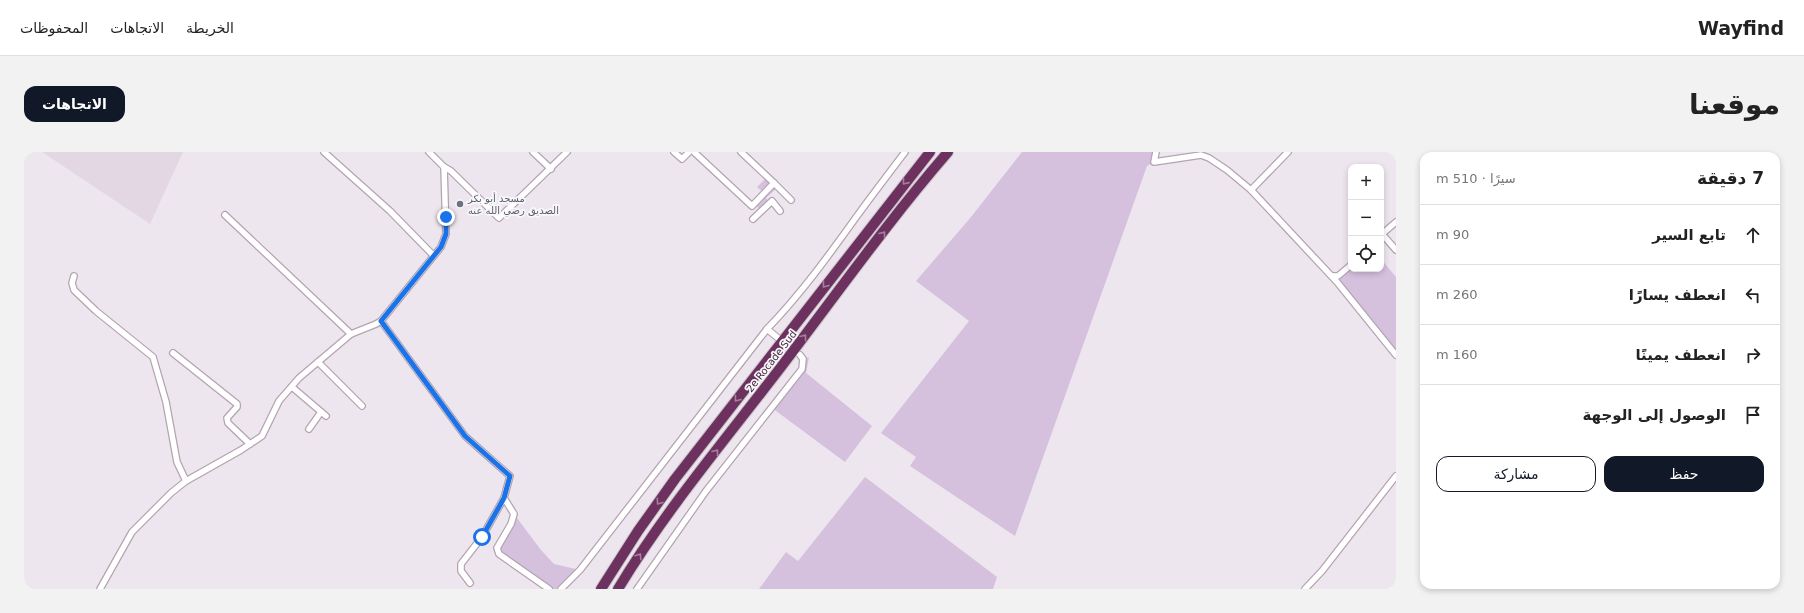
<!DOCTYPE html>
<html lang="ar">
<meta charset="utf-8">
<style>
:root{--surface:#fff;--page:#f2f2f2;--text:#222;--muted:#767676;--line:#e0e0e0;--accent:#111827}
body{margin:0;font-family:"DejaVu Sans",Cairo,sans-serif;background:var(--page);color:var(--text);direction:rtl}
.controls{position:absolute;right:12px;top:12px;display:grid;overflow:hidden;border-radius:8px;box-shadow:0 2px 6px #0003}
.controls button{width:36px;height:36px;display:grid;place-items:center;padding:0;border:0;border-bottom:1px solid var(--line);background:var(--surface);color:var(--text);font:20px sans-serif}
.stop{position:absolute;width:12px;height:12px;margin:-9px;border:3px solid #1a73e8;border-radius:50%;background:#fff}
.stop.end{background:#1a73e8;border-color:#fff;box-shadow:0 1px 4px #0008}
.list{margin:0;padding:0;list-style:none}
h2{display:flex;justify-content:space-between;align-items:center;height:52px;margin:0;padding:0 16px;font-size:17px}
h2 small{font-size:13px;font-weight:400;color:var(--muted)}
.list li{display:grid;grid-template-columns:26px 1fr auto;gap:12px;align-items:center;box-sizing:border-box;height:60px;padding:0 16px;border-top:1px solid var(--line)}
.list b{display:block;font-size:15px;white-space:nowrap}
.list em{font-size:13px;font-style:normal;color:var(--muted)}
.actions{display:flex;gap:8px;padding:12px 16px}
.actions a{flex:1;padding:9px 0;border:1px solid var(--accent);border-radius:12px;text-align:center;font-size:14px;color:var(--accent)}
.actions .main{background:var(--accent);color:#fff}
.icon{flex:none;width:22px;height:22px;fill:none;stroke:currentColor;stroke-width:2;stroke-linecap:round;stroke-linejoin:round}
.map{position:relative;flex:none;width:1372px;height:437px;overflow:hidden;direction:ltr;border-radius:12px}
header{display:flex;align-items:center;gap:24px;box-sizing:border-box;height:56px;padding:0 20px;background:var(--surface);border-bottom:1px solid var(--line)}
header strong{font-size:19px}
nav{display:flex;gap:22px;margin-inline-start:auto;font-size:14px}
.intro{display:flex;align-items:center;justify-content:space-between;box-sizing:border-box;height:96px;padding:0 24px}
h1{margin:0;font-size:28px}
.button{padding:10px 18px;border-radius:12px;background:var(--accent);color:#fff;font-size:14px;font-weight:700}
main{display:flex;gap:24px;padding:0 24px}
aside{flex:1;background:var(--surface);border-radius:12px;box-shadow:0 2px 6px #0003}
.map>svg:first-child{display:block}
.built{fill:#e2d7e2}
.green{fill:#d5c0de}
.lines{fill:none;stroke-linecap:round;stroke-linejoin:round}
.minor-casing{stroke:#b3a4b1;stroke-width:8}
.motorway-casing{stroke:#cac2c8;stroke-width:12}
.minor{stroke:#fff;stroke-width:5.5}
.motorway{stroke:#6c315f;stroke-width:10}
.oneway{stroke:#a5809d}
.route{stroke:#1a73e8;stroke-width:5}
.worship-dot{fill:#6b7280;stroke:#faf7fb;stroke-width:1.5}
.labels{text-anchor:middle;stroke-width:3.5;stroke-linejoin:round;paint-order:stroke}
.worship-label{font-size:10px;fill:#5b616d;stroke:#faf7fb;text-anchor:start}
.street-label{font-size:10px;fill:#40253c;stroke:#faf7fb}
</style>
<header>
<strong>Wayfind</strong>
<nav><a>الخريطة</a><a>الاتجاهات</a><a>المحفوظات</a></nav>
</header>
<div class="intro"><h1>موقعنا</h1><a class="button">الاتجاهات</a></div>
<main>
<aside>
<h2>7 دقيقة<small>سيرًا · 510 m</small></h2>
<ul class="list">
<li><svg class="icon" aria-label="ahead" viewBox="0 0 24 24"><path d="M12 20V5M6 11l6-6 6 6"/></svg><div><b>تابع السير</b></div><em>90 m</em></li>
<li><svg class="icon" aria-label="left" viewBox="0 0 24 24"><path d="M17 20v-9H6M10 6l-5 5 5 5"/></svg><div><b>انعطف يسارًا</b></div><em>260 m</em></li>
<li><svg class="icon" aria-label="right" viewBox="0 0 24 24"><path d="M7 20v-9h11M14 6l5 5-5 5"/></svg><div><b>انعطف يمينًا</b></div><em>160 m</em></li>
<li><svg class="icon" aria-label="arrive" viewBox="0 0 24 24"><path d="M6 21V4h12l-3 4 3 4H6"/></svg><div><b>الوصول إلى الوجهة</b></div></li>
</ul>
<div class="actions"><a class="main">حفظ</a><a>مشاركة</a></div>
</aside>
<div class="map">
<svg width="1372" height="437" viewBox="0 0 1372 437">
<rect width="100%" height="100%" fill="#eee6ee"/>
<path class="built" d="M18 0H159L126 72Z"/>
<g class="green">
<path d="M998 0H1132L1130 10 1123 14 991 384 886 314 892 305 857 281 945 169 892 129 947 65Z"/>
<path d="M743 25 754 35 742 46 745 50 737 58 730 52 740 41 733 35Z"/>
<path d="M1357 107 1372 125V201L1313 130 1314 124 1327 113V117H1357Z"/>
<path d="M785 205 782 221 848 274 821 310 748 256 778 217 779 207Z"/>
<path d="M841 325 973 425 969 437H735L762 400 774 409Z"/>
<path d="M490 362 517 398 530 412 556 418 537 437H525L475 402 473 396Z"/>
</g>
<g class="lines">
<defs>
<g id="minor">
<path d="M300 0 366 59 409 103"/>
<path d="M509 0 527 17"/>
<path d="M650 0 658 7 665 0"/>
<path d="M670 0 728 54 750 31 717 0"/>
<path d="M1132 0 1130 10 1177 3 1185 6 1203 18 1227 38 1313 130 1372 203"/>
<path d="M420 15 427 19 475 66 543 0"/>
<path d="M750 31 767 48"/>
<path d="M1227 38 1264 0"/>
<path d="M201 63 327 182"/>
<path d="M729 67 748 49 756 59"/>
<path d="M1372 70 1358 82 1372 98"/>
<path d="M50 124 48 131 50 138 72 159 129 205 142 250 153 310 162 329"/>
<path d="M1308 124H1314L1327 113"/>
<path d="M357 169 441 284 486 324 480 346 490 362 487 372 473 396 475 402 525 437"/>
<path d="M743 177 754 186"/>
<path d="M149 201 213 252V255L203 266 204 271 226 292"/>
<path d="M294 210 338 254"/>
<path d="M268 235 302 264"/>
<path d="M285 277 297 260"/>
<path d="M446 431 437 419V412L458 385 480 346"/>
<path d="M76 437 108 380 147 341 162 329 217 298 238 284 255 249 275 226 327 182 352 172 357 169 417 95 422 82 420 15 405 0"/>
<path d="M537 437 556 418 743 177C777 142 805 103 833 64 849 42 865 21 881 0"/>
<path d="M613 437 682 339 778 217 779 207 776 203"/>
<path d="M1281 437 1298 419 1372 324"/>
</g>
<g id="motorway">
<path d="M577 437 614 379 651 327 906 0"/>
<path d="M594 437C641 359 701 288 757 215 812 143 865 68 924 0"/>
</g>
</defs>
<use href="#minor" class="minor-casing"/>
<use href="#motorway" class="motorway-casing"/>
<use href="#minor" class="minor"/>
<use href="#motorway" class="motorway"/>
</g>
<defs><path id="oneway-chevron" d="M-2-3.5L2.5 0L-2 3.5" fill="none" stroke-width="1.6" stroke-linecap="round" stroke-linejoin="round"/></defs>
<g class="oneway">
<use href="#oneway-chevron" transform="translate(881 30) rotate(129)"/>
<use href="#oneway-chevron" transform="translate(859 82) rotate(-52)"/>
<use href="#oneway-chevron" transform="translate(801 133) rotate(128)"/>
<use href="#oneway-chevron" transform="translate(780 185) rotate(-52)"/>
<use href="#oneway-chevron" transform="translate(713 247) rotate(128)"/>
<use href="#oneway-chevron" transform="translate(692 300) rotate(-52)"/>
<use href="#oneway-chevron" transform="translate(635 350) rotate(126)"/>
<use href="#oneway-chevron" transform="translate(615 404) rotate(-56)"/>
</g>
<g class="lines">
<path class="route" d="M422 65V82L417 95 357 169 441 284 486 324 480 346 458 385"/>
</g>
<circle class="worship-dot" cx="436" cy="52" r="4"/>
<g class="labels">
<g class="worship-label">
<text x="444" y="50">مسجد أبو بكر<tspan x="444" dy="12">الصديق رضي الله عنه</tspan></text>
</g>
<g class="street-label">
<text transform="translate(747 209) rotate(-52)" y="4">2e Rocade Sud</text>
</g>
</g>
</svg>
<div class="controls">
<button>+</button>
<button>−</button>
<button><svg class="icon" aria-label="locate" viewBox="0 0 24 24"><circle cx="12" cy="12" r="6"/><path d="M12 2v4M12 18v4M2 12h4M18 12h4"/></svg></button>
</div>
<div class="stop" style="left:458px;top:385px"></div>
<div class="stop end" style="left:422px;top:65px"></div>
</div>
</main>
